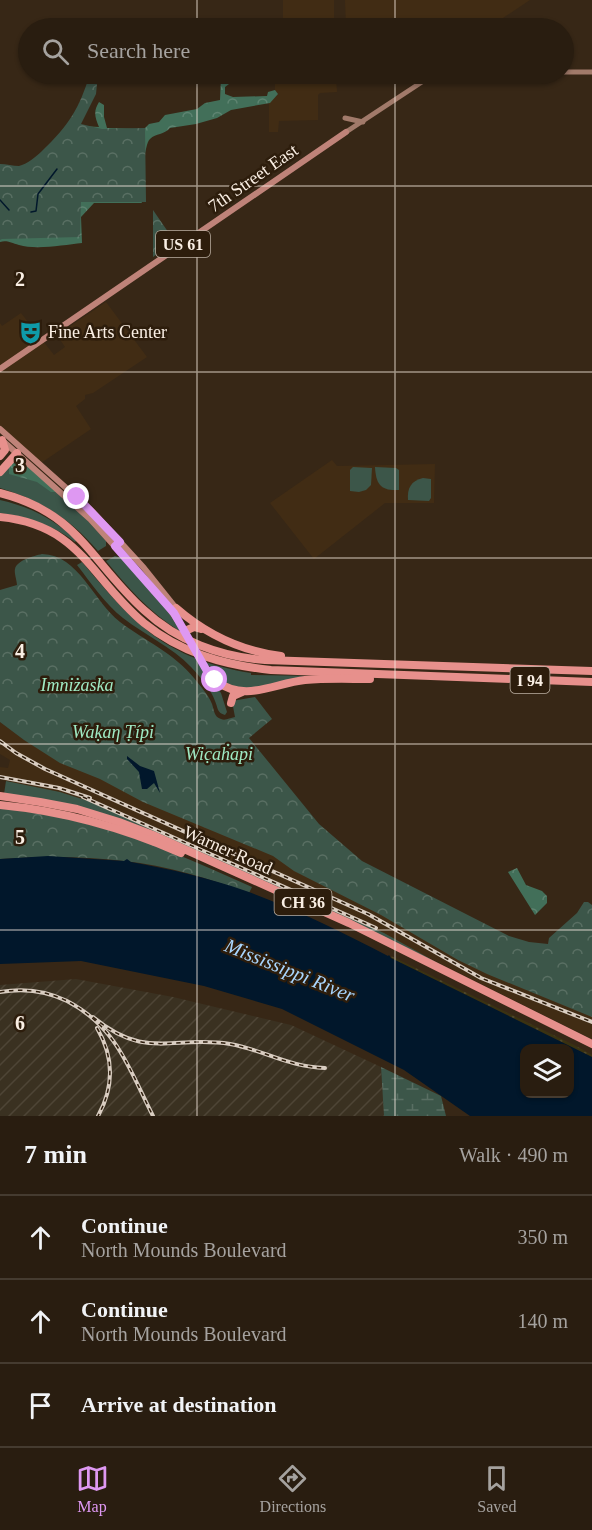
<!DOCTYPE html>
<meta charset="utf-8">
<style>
:root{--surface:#291d10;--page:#352a1e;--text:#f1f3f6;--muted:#a5a29f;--line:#453b30;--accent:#de98f2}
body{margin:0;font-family:"Times New Roman",serif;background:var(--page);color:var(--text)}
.controls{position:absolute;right:18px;bottom:18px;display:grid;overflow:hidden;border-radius:12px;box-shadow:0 2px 4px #0004}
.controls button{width:54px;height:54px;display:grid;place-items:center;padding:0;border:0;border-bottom:2px solid var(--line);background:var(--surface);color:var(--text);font:30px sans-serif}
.stop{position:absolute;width:18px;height:18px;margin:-14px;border:4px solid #de98f2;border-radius:50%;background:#fff}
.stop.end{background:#de98f2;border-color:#fff;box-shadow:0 2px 6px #0008}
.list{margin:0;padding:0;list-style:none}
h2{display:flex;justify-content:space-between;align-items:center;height:78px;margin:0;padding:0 24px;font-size:26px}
h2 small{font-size:20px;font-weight:400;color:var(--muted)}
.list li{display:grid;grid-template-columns:39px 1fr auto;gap:18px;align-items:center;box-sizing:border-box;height:84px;padding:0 24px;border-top:2px solid var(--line)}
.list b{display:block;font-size:22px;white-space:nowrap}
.list p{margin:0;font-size:20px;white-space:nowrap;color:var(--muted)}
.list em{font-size:20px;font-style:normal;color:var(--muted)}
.icon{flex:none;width:33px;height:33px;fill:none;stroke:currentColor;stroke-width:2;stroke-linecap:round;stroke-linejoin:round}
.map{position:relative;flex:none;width:592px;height:1116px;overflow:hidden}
.search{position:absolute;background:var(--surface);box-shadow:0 2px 4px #0004;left:18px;right:18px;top:18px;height:66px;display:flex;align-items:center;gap:15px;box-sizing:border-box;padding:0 21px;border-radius:33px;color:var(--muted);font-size:22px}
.sheet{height:330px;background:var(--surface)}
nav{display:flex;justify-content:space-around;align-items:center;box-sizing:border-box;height:84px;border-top:2px solid var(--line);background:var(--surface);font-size:16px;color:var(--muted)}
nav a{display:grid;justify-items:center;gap:3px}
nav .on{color:var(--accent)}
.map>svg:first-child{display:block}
.built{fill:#412c14}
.industrial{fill:url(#industrial-furrows)}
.grass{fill:#3c5649}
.forest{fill:url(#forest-crowns)}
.wetland{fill:url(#wetland-marsh)}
.sand{fill:url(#sand-dots)}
.park{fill:url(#park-crowns)}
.water{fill:#01172b;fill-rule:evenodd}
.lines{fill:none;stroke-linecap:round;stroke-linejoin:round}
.stream{stroke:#01172b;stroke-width:1.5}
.secondary{stroke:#a17a6a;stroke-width:5}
.primary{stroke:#bf8379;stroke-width:6}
.highway{stroke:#e7908c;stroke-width:8}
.rail-casing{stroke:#d9cdc1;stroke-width:4}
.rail{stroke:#2d1d0c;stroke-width:1.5;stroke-dasharray:4.5;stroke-linecap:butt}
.route{stroke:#de98f2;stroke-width:8}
.grid{fill:none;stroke:#faefe4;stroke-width:1.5;stroke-opacity:0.55}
.labels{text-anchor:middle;stroke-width:5;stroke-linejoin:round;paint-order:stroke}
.shield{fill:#2d1d0c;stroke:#bcb0a3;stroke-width:1.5}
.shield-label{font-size:16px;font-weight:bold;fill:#faefe4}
.street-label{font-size:18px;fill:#faefe4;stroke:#2d1d0c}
.poi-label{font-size:18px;fill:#faefe4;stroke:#2d1d0c;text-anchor:start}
.park-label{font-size:18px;font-style:italic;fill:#9feac4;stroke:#2d1d0c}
.water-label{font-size:20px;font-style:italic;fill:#a8d5fd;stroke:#2d1d0c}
.grid-label{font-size:20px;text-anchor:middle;font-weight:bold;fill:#faefe4;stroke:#2d1d0c;stroke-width:5;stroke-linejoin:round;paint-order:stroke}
</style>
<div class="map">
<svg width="592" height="1116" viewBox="0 0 592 1116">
<defs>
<pattern id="industrial-furrows" width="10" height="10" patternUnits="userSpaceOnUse" patternTransform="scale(1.5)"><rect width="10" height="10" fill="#3a3121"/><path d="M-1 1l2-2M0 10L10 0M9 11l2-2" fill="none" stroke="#4e4536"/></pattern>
<pattern id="forest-crowns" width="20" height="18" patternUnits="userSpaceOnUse" patternTransform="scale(1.5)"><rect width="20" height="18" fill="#426f59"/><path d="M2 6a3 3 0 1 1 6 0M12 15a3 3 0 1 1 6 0" fill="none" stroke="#5e8471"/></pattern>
<pattern id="wetland-marsh" width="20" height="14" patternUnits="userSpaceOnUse" patternTransform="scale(1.5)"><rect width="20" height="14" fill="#3c5649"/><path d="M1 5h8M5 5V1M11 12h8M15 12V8" fill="none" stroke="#596f63"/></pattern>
<pattern id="sand-dots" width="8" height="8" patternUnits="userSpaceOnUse" patternTransform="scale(1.5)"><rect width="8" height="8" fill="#3a3211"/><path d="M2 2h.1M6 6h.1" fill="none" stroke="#4e4628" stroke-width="1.8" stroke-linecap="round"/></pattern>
<pattern id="park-crowns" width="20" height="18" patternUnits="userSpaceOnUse" patternTransform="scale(1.5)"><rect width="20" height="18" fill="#3c5649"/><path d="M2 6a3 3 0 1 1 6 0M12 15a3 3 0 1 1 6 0" fill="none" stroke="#596f63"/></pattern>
</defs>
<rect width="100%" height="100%" fill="#372716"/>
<g class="built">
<path d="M283 0H334V18L283 19Z"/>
<path d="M345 0H530L488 28H346Z"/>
<path d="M336 76 337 92 320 93 318 95V120L279 121 278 132H269V103L278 94 275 90V77Z"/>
<path d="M106 302 147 357 93 393 85 395V399L76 406 91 429 41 463 0 426V323L2 326 21 313 54 355 65 347 57 335Z"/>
<path d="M332 460 337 466 435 464 434 503H385L314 559 270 503Z"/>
<path d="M0 722 24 740 326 879 592 1015V1039L341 914 0 779V767L8 768 10 760 0 754Z"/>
</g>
<path class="industrial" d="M76 979 173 997 291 1025 381 1067 384 1116H0V985Z"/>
<g class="grass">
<path d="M18 458 87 520 106 541V546L98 551C71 519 40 500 0 488V475Z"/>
<path d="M353 467 372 468 371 485 366 490 359 492 350 491V470Z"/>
<path d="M375 467 396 468 399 470V490C381 491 376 485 375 467Z"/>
<path d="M423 478 431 479V498L429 501 408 500C407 488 411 481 423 478Z"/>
<path d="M0 500C31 507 53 519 77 540L75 542C53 525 28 517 0 513Z"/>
<path d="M115 556 122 558 164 605 181 632C150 613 128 588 106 561Z"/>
<path d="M82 562C135 625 166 659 251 673V675L317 676 253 689 230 687 212 667 198 662 206 674 221 693 227 712 225 715C217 713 218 708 215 701 211 689 200 677 191 667 172 647 145 635 123 618 105 604 91 583 77 565Z"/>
<path d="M6 781 60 792 88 801 384 933 445 967 150 830 4 794Z"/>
</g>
<g class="forest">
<path d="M221 77H229V84L225 87V94L233 97 267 96 268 92 275 90 278 94 270 103 231 110 217 118 196 124 170 128C164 135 156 133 150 139 144 143 141 189 140 199L142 203H94L81 217 82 243C64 245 36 250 19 245 11 243 7 240 0 242V213L81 126 99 127C95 117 93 112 99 102L104 105V117L107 128 144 129 149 124 159 122 165 115 197 109 205 103 220 100Z"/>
<path d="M14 461 24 462 56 492H51L37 482 9 474V467Z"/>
<path d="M517 868 526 885 542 891 547 896V903L535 915 508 872Z"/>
</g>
<path class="wetland" d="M381 1067 441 1096 446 1116H384Z"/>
<path class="sand" d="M391 956 576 1046 592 1055V1057L391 958Z"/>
<g class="park">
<path d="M90 74H98L96 94 81 124 102 129 145 128 146 202H81L80 237 2 239 0 240V164C6 164 13 166 19 166 27 164 36 157 42 151 69 125 79 109 90 74Z"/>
<path d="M153 210 175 242 153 257Z"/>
<path d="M42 554C79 555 93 601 120 622 145 641 174 653 194 678 200 686 208 694 212 704 214 710 214 717 221 719 225 721 230 718 235 717L232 701 255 697 272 719 249 738 319 824 362 861 509 936 529 942 548 944 549 938 577 913 584 902H588L592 905V1017L487 974 458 960 381 915 294 871 273 856 143 802 100 779 60 763 24 740 0 722V590L17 585C17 581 14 573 15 569 17 560 34 556 42 554Z"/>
<path d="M0 808C29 812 59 816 87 824 144 838 198 863 252 887L249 893C210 879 166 865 124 861 83 856 42 856 0 859Z"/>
</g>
<g class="water">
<path d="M127 756 140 766 154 771 160 793 154 783 147 789H142L139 772 127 759Z"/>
<path d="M48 856 124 861 127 859 131 862C170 869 209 878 246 891 295 909 342 932 388 956L389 955 391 958 592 1057V1116H470L404 1070 282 1009 204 986 81 961 0 964V859ZM524 1048H570V1094H524Z"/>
</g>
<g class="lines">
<g class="stream">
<path d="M0 200 9 210"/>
<path d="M31 212 36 211 38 194 57 169"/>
</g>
<g class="secondary">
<path d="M564 72H592"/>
<path d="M345 118 363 122"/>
<path d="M346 132 434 74"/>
</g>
<g class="primary">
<path d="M0 369 346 132"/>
<path d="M0 429 92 511 144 568 176 608"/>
<path d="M3 441 90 519 165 602 186 633"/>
<path d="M196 652 207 671 216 681"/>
</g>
<g class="highway">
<path d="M0 456 5 450 2 440"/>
<path d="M0 472 17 453"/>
<path d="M0 493C79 513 90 561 144 610 177 641 221 657 265 660L592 671"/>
<path d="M0 517C81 525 90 578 144 623 181 653 224 665 271 670L592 682"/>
<path d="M176 608C207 635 241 651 281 656"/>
<path d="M185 631 194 627 201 629"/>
<path d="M216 681C245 703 274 683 305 680 327 678 349 679 370 679"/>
<path d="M231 703 233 696 242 692"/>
<path d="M0 796 40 802 77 809 119 822 153 835 349 923 592 1044"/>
<path d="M0 805C63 811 124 828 181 853"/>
</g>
<defs>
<g id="rail">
<path d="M0 741 16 753 45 769 368 914 481 978 592 1022"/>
<path d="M0 777 59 788 90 798"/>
<path d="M83 797 376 928"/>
<path d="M0 992C23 988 47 991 67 1001 117 1027 129 1069 153 1116"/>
<path d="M93 1017C146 1061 173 1035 230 1044 264 1050 288 1067 325 1068"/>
<path d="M97 1028C114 1057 114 1087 98 1116"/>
</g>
</defs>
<use href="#rail" class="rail-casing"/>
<use href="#rail" class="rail"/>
</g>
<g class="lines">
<path class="route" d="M77 497 120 542 115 546 174 613 207 671 215 680"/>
</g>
<path class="grid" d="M197 0V28M395 0V28M197 74V1116M395 74V1116M0 186H592M0 372H592M0 558H592M0 744H592M0 930H592"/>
<defs>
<symbol id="theatre-bare" viewBox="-9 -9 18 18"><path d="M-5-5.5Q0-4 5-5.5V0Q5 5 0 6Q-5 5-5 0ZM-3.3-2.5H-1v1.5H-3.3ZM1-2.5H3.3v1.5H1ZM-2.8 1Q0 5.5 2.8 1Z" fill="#0f9aa8" stroke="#2d1d0c" stroke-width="2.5" paint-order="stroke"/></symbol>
</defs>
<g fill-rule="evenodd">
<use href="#theatre-bare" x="14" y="316" width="33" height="33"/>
</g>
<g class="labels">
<g class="shield">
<rect x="156" y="231" width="54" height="26" rx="4.5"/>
<rect x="510.5" y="667" width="39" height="26" rx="4.5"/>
<rect x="274.5" y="889" width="57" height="26" rx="4.5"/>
</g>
<g class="shield-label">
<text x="183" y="250">US 61</text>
<text x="530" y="686">I 94</text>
<text x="303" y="908">CH 36</text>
</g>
<g class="street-label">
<text transform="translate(253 178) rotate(-35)" y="6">7th Street East</text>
<text transform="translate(228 850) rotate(24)" y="6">Warner Road</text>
</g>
<g class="poi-label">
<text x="48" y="338">Fine Arts Center</text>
</g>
<g class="park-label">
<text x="77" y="691">Imniżaska</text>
<text x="113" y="738">Waḳaƞ Ṭípi</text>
<text x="219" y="760">Wic̣aḣapi</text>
</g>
<g class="water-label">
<text transform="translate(290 970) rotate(22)" y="7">Mississippi River</text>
</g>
</g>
<g class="grid-label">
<text x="20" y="286">2</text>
<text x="20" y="472">3</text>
<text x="20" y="658">4</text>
<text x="20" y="844">5</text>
<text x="20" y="1030">6</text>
</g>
</svg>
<div class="controls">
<button><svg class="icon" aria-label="layers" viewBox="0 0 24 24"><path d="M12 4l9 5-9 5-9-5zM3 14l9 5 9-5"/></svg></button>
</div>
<div class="stop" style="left:215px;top:680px"></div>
<div class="stop end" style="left:77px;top:497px"></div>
<div class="search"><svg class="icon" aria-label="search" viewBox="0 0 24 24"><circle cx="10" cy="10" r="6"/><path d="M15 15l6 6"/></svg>Search here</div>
</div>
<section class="sheet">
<h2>7 min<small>Walk · 490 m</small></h2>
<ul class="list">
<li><svg class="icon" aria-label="ahead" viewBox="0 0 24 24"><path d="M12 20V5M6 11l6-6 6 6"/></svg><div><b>Continue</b><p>North Mounds Boulevard</p></div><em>350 m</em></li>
<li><svg class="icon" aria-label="ahead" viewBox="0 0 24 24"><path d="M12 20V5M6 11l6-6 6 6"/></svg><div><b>Continue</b><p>North Mounds Boulevard</p></div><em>140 m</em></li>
<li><svg class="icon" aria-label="arrive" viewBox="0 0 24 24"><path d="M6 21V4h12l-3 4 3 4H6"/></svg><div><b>Arrive at destination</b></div></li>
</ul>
</section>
<nav>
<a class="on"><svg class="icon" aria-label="map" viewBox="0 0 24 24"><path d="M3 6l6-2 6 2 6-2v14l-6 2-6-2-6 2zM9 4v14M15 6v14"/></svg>Map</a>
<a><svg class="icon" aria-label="directions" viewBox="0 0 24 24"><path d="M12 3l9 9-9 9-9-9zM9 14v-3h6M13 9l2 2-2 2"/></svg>Directions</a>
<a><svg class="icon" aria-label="saved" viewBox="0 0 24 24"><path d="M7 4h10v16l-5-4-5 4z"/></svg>Saved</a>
</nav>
